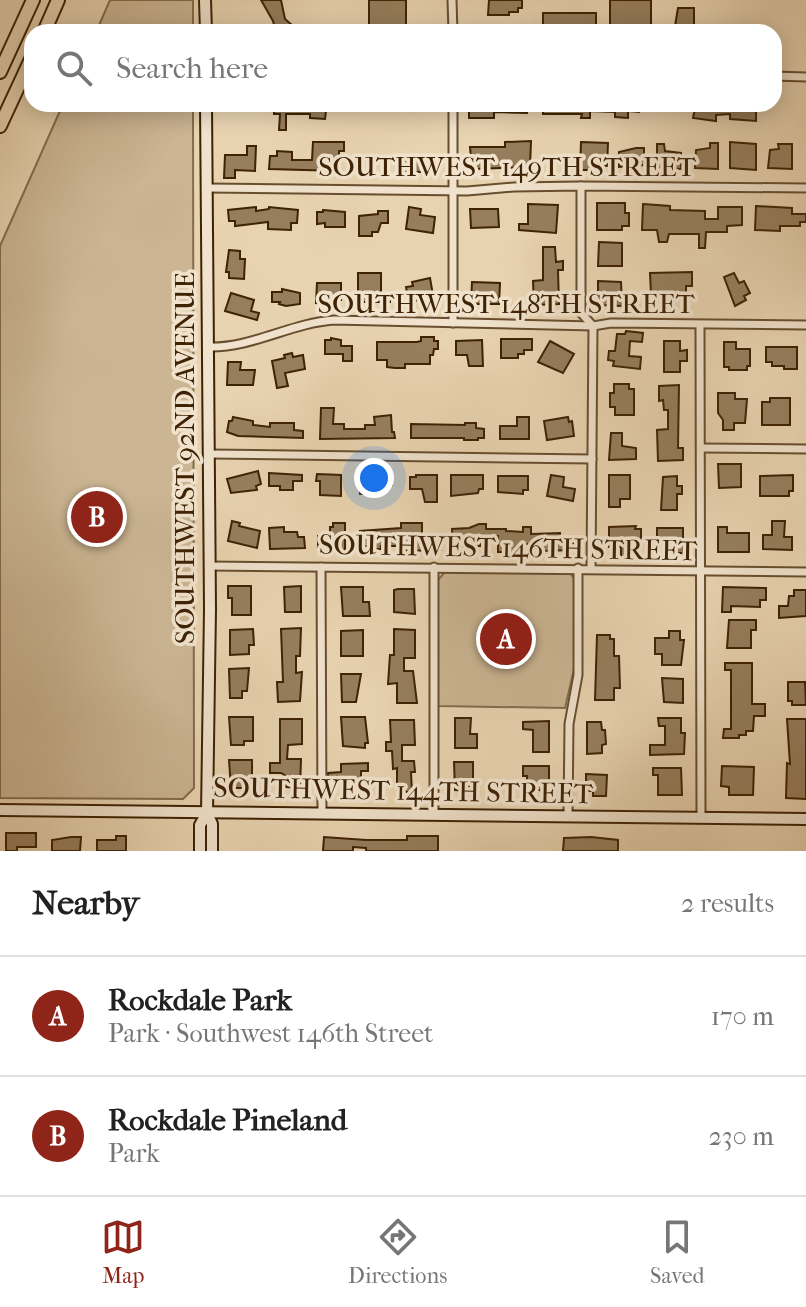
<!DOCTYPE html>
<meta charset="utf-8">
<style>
:root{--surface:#fff;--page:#f6f6f6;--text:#222;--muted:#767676;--line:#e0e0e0;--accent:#8f2418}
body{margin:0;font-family:"IM FELL French Canon",serif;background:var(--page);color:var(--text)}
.you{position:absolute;left:374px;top:478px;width:28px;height:28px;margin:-20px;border:6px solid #fff;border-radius:50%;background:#1a73e8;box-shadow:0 0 0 12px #1a73e833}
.badge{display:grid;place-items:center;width:52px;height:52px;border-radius:50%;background:var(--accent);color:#fff;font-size:26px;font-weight:700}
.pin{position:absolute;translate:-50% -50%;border:4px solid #fff;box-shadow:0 2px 8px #0006}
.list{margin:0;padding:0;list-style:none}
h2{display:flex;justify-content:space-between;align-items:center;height:104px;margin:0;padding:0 32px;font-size:34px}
h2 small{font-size:26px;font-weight:400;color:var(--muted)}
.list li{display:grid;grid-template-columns:52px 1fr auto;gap:24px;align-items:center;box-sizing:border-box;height:120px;padding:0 32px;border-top:2px solid var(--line)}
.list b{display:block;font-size:30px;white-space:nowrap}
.list p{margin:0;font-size:26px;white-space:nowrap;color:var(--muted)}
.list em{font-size:26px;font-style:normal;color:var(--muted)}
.icon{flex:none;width:44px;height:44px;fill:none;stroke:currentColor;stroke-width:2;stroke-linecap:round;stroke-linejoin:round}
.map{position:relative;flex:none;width:806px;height:851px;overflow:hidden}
.search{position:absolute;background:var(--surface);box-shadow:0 4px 20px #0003;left:24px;right:24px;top:24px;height:88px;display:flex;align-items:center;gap:20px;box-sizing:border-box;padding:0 28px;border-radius:24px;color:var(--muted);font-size:30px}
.sheet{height:344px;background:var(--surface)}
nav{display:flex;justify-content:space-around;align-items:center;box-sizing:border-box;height:112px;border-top:2px solid var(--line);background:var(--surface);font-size:22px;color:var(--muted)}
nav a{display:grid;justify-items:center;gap:4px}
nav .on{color:var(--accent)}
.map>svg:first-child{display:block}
.green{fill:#cbb593;stroke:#846c4c;stroke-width:2}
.building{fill:#967e5d;stroke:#3e2204;stroke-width:2}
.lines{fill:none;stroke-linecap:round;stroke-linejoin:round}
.street-casing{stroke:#684e2f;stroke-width:11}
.secondary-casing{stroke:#3e2204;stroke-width:14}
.highway-casing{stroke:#3e2204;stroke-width:16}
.street{stroke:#f0e2cc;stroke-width:7}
.secondary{stroke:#f0e2cc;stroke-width:10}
.highway{stroke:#e8d3b0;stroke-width:12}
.labels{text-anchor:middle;stroke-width:7;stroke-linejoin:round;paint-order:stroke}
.street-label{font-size:28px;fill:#3e2204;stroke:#f0e2cc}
</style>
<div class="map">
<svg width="806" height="851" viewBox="0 0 806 851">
<rect width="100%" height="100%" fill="#e8d3b0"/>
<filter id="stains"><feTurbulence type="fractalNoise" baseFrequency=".0025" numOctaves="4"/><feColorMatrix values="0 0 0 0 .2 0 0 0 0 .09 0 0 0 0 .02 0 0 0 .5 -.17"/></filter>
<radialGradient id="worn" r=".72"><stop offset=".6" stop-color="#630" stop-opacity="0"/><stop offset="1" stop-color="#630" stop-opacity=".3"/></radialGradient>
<g class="green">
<path d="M110 0H193V32H96Z"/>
<path d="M63 104H193L194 788 183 799 0 798V246Z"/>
<path d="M453 571 571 574 574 579V669L565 708 438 706V580L445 572Z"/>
</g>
<g class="building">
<path d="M261 0H281L285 19 300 32H276L273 21Z"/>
<rect x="369" y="0" width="37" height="32"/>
<path d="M489 0H522V8H518V12H509V15H488Z"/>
<rect x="610" y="0" width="41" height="32"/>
<path d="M678 8H694V25L711 26V32H674Z"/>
<path d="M543 13H596V27H566V32H554V27H543Z"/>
<path d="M274 104H345V111H326L325 119 310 118V114H286V130H279L280 114H274Z"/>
<path d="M469 104H527V113L494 112V118H469Z"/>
<path d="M543 104H638L639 112 628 111V118L615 117V112L590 111V118H581L582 114H543Z"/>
<path d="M696 104H756V121L730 119V114L716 115V121L693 118Z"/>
<path d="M531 141 530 167 472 169 470 147H505V142Z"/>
<path d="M313 142H344V151H339V171L269 169 270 156H277V151L292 152V160H312Z"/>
<path d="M581 142 608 143 607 166 593 165V170H580Z"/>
<path d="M730 142 756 144V170L730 168Z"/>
<path d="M710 143H718V169L695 168 696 150 710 148Z"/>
<path d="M657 144H664L665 151 681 153V169L657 167Z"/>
<path d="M778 144H792V169L768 168 770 150 779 149Z"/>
<path d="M247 146H256L255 171 235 170V178H224L225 155H247Z"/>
<path d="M636 148H644V165L619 167V152Z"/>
<path d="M415 155H431L434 171 404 173 403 159 415 158Z"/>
<path d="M597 203H625V213H629V226H622V230H597Z"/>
<path d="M528 204 558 205 556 233 519 230V224H528Z"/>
<path d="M643 204 670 206V210L705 211V219H718V207H742V225L727 226V232H706L705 248H699V234H669L667 242H659L657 230H642Z"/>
<path d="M756 206 792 208V214H806V222H800V226H780V231L755 230Z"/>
<path d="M256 207V211L269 209V207L298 210 297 223H291V230L268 229V222L235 226V221H229L228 210Z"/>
<path d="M409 207 421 209 420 215 435 217 433 233 406 229Z"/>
<path d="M470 209H498L499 227 471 228Z"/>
<path d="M323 210 345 212V227H325V223L317 224V212H323Z"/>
<path d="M378 211H388V223H381L378 232H372V236H359V216L378 214Z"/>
<path d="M599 242 622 243V266H598Z"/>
<path d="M543 247H555L556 262 563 261V270H558L559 304 534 305 533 281 543 280Z"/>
<path d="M229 250 240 251V259H245L244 279 229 278V272H226Z"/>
<path d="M692 272V286H686V297H673V301H664L663 295H651L650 273Z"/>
<path d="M358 273H381V296H390V302H358Z"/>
<path d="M734 273 739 283 744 281 750 293 744 296 746 300 735 306 724 277Z"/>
<path d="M430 278 433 295 409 303 406 287 413 286 412 282Z"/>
<path d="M598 281 621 282 622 306 598 305Z"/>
<path d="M472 282 500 283 499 304H471Z"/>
<path d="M317 283H341V300L328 299V304L316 303Z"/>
<path d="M282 289 300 293V304L286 306 279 304 280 302H272V292H282Z"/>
<path d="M231 293 254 300 251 311 259 313 257 320 225 311Z"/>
<path d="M626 331 643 333 642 342 630 341 629 356 641 357 640 369 613 366 614 361 608 360 609 351H615L617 334H625Z"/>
<path d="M421 337H434V341H438V349H434L433 355H430V364H405V368H395L387 367V360H377V342H417L421 341Z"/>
<path d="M331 338 341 340V346H352V361H343V354H325V340H331Z"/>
<path d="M501 339H532V350H524V354H518V358H501Z"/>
<path d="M482 340 483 366H469L467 355H456V341Z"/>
<path d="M550 341 574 354 563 373 538 362Z"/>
<path d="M664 341H680V351L687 350V361H680V372H664Z"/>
<path d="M724 342H736V349H750V366H747V370H729V367H724Z"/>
<path d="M766 347H797V369H784V366H772V362H766Z"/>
<path d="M292 353 293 357 303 355 305 369 285 373 288 386 277 388 272 361 285 358 284 355Z"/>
<path d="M228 362H241L240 370H255L253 385H227Z"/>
<path d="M614 384H629V389H634V415H615V407H610V393H614Z"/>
<path d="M679 385 678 448H683V460L658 461 657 430 668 429V410H664L663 400 659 401V386Z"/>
<path d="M718 393H735V399H747L745 423H734V430H723V420L718 413Z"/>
<path d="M770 398H790V425H762V402H770Z"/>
<path d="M321 408H334L333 424H344V429H365V425H375L374 417 391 415 392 432H394L395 438 320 439Z"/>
<path d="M233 417 253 421V425L270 427V423H294V430L303 431V438L238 436 227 432 229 421H232Z"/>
<path d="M517 417H529V439H500V426H517Z"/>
<path d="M568 417 569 422 572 421 574 436 547 440 544 421Z"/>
<path d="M465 423H476V428L484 429V438H478V440H464V438H411V424L465 425Z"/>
<path d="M611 433H622V446L636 448V459L609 460Z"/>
<path d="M718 464H741V487L719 488Z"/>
<path d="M258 471 261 484 256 486 257 490 231 493 227 479Z"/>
<path d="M269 473 302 475V481H293V490H280V486H269Z"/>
<path d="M317 474 341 475V496L320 495V481H316Z"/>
<path d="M361 474 392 475V485L384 484V489H375L372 494H360Z"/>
<path d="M416 475H437V502H425L422 489H410V477H416Z"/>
<path d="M451 475H483V489H479L478 493 451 496Z"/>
<path d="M551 475 564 477 563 487 575 489 573 501 547 496Z"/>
<path d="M609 475H630V499H620V507H609Z"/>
<path d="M793 475V491H789V496H760V476Z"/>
<path d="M498 476H528V490H523V494L498 492Z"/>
<path d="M677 476V486H682V494H677V510H661L663 477Z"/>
<path d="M232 521 240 523 239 526 260 531 257 548 228 541Z"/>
<path d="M772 521H785L784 537H792V550L763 549V535H772Z"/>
<path d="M333 523H345V550L318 547V536H330V527H333Z"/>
<path d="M401 523H422V534H441V550L402 551V546H381V549H370V546H361L360 531 401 528Z"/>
<path d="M479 524H486V529H506V531L523 532V527H531V534L560 533V541H573V550L541 551V544H524L525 552H498V536H480V546L453 547 452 529 469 528Z"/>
<path d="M636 526 635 529H641V544H636V551H631V559H621V547H609V527Z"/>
<path d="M284 527V532H297L298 537H304L305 548 270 549 269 528Z"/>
<path d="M718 527H727V533H749V552H718Z"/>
<path d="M657 528H683V553H670V545H657Z"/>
<path d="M228 586H251V615H232V598H228Z"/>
<path d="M301 586V612H285L284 587Z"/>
<path d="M341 587H363V602H369L370 616H343Z"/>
<path d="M723 587 766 588V600H760V607L731 606V612H722Z"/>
<path d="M398 589H414L415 614 394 612V590Z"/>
<path d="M794 590H806V616L779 618V606H788L789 596H794Z"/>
<path d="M729 620H756V630H751V648H727Z"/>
<path d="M301 628 300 656H296V673L302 672 300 701 278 702 277 682H283L281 629Z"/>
<path d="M253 629 254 645H249V654L230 655V630Z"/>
<path d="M394 629 415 630V658H404V671H413L417 703H397V683L388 684 390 655H394Z"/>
<path d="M363 630V656H341V631Z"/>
<path d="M669 631H680V640H684L681 665H662V654H655V638H669Z"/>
<path d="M597 635H610V639H614V656H619L620 688H614V700H595Z"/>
<path d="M725 663H752V704H765V716H754L753 731H746V735H739V738H723L724 729H731V670H725Z"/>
<path d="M249 668 247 691H242V698H230L229 669Z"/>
<path d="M341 674H361L356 702H342Z"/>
<path d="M662 678 683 679V703L664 702Z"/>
<path d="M788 682H805L806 705H792V701H788Z"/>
<path d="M229 717H253V741H244V745H231Z"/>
<path d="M341 717H365L368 743H365V748L343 746Z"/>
<path d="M455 718H471L470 734H477V748H455Z"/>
<path d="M658 718H681V733H685L684 754 650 755V745H665V726H659Z"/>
<path d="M280 719H302V744L288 745 287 759H301L300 788 286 787V776L281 773H270V763H280Z"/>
<path d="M787 719H806V799L786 798 787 763 790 764Z"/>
<path d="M390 720H414L415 745H402V761H414L415 772H411L412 793 397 790V768L393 769 392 751H386V742H391Z"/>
<path d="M549 721V752H533V730L523 729V722Z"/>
<path d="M587 722H601L602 730H605L606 744 602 745V753L587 754Z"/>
<path d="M229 760H252V783H247V788H231Z"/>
<path d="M454 762H473V787H468V791L455 790Z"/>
<path d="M368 763V771H361V788H341V778L328 777V773L341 772V764Z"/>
<path d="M523 766H549V791L527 789V776H523Z"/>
<path d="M722 766 754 767 753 795H729V787L721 786Z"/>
<path d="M653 768H681L682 795H658V775H653Z"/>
<path d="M586 774 607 775 606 796H593V791H586Z"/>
<path d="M6 833H36V847H17V851H6Z"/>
<path d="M116 836H126V851H97V840H116Z"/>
<path d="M407 836H438V851H366V848L353 847V851H323L324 837 366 840H407Z"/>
<path d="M71 837H81L80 851H52V840Z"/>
<path d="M591 837 618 840V851H563L564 838Z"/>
</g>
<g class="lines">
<defs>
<g id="street">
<path d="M452 0 453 32"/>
<path d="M774 76 806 77"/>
<path d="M581 186V313L593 326 591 569"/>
<path d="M207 188 467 191 514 187 581 186 806 188"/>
<path d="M453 323V104"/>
<path d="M700 325 701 818"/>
<path d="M209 347C252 348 291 323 334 320L593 326 611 323 806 325"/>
<path d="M701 448 806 449"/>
<path d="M209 454 592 459"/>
<path d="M209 566 806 572"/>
<path d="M321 567 322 814"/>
<path d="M434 567V814"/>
<path d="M568 816 569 724 578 675V568"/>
</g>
<g id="secondary">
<path d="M205 0 206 32"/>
<path d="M206 104 210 609 207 813 212 824V851"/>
<path d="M0 810 806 819"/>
<path d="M200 851V825L207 813"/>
</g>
<g id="highway">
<path d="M44 32 58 0"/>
<path d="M0 72 33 0"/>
<path d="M0 126 32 57"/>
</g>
</defs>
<use href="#street" class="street-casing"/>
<use href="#secondary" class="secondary-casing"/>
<use href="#highway" class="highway-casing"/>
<use href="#street" class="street"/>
<use href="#secondary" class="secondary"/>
<use href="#highway" class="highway"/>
</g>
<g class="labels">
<g class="street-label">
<text x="507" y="176">SOUTHWEST 149TH STREET</text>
<text x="506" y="313">SOUTHWEST 148TH STREET</text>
<text transform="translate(184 458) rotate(-90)" y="10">SOUTHWEST 92ND AVENUE</text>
<text transform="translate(508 547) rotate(1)" y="10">SOUTHWEST 146TH STREET</text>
<text transform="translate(403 790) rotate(1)" y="10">SOUTHWEST 144TH STREET</text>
</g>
</g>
<rect width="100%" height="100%" filter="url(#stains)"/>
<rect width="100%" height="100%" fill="url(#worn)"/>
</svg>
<div class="you"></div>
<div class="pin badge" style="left:506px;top:639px">A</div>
<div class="pin badge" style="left:97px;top:517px">B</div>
<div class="search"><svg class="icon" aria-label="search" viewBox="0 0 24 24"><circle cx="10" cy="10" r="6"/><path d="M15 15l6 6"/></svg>Search here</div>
</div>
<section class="sheet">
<h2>Nearby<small>2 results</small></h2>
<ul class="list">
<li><span class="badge">A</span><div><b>Rockdale Park</b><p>Park · Southwest 146th Street</p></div><em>170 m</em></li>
<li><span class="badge">B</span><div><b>Rockdale Pineland</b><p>Park</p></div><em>230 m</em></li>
</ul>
</section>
<nav>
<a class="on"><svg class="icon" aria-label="map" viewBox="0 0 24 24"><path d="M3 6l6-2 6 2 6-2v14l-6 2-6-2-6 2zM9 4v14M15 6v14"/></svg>Map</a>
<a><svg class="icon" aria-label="directions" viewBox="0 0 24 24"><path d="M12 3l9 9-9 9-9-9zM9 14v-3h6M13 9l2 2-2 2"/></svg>Directions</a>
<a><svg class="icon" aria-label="saved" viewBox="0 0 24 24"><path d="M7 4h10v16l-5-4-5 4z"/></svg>Saved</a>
</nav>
